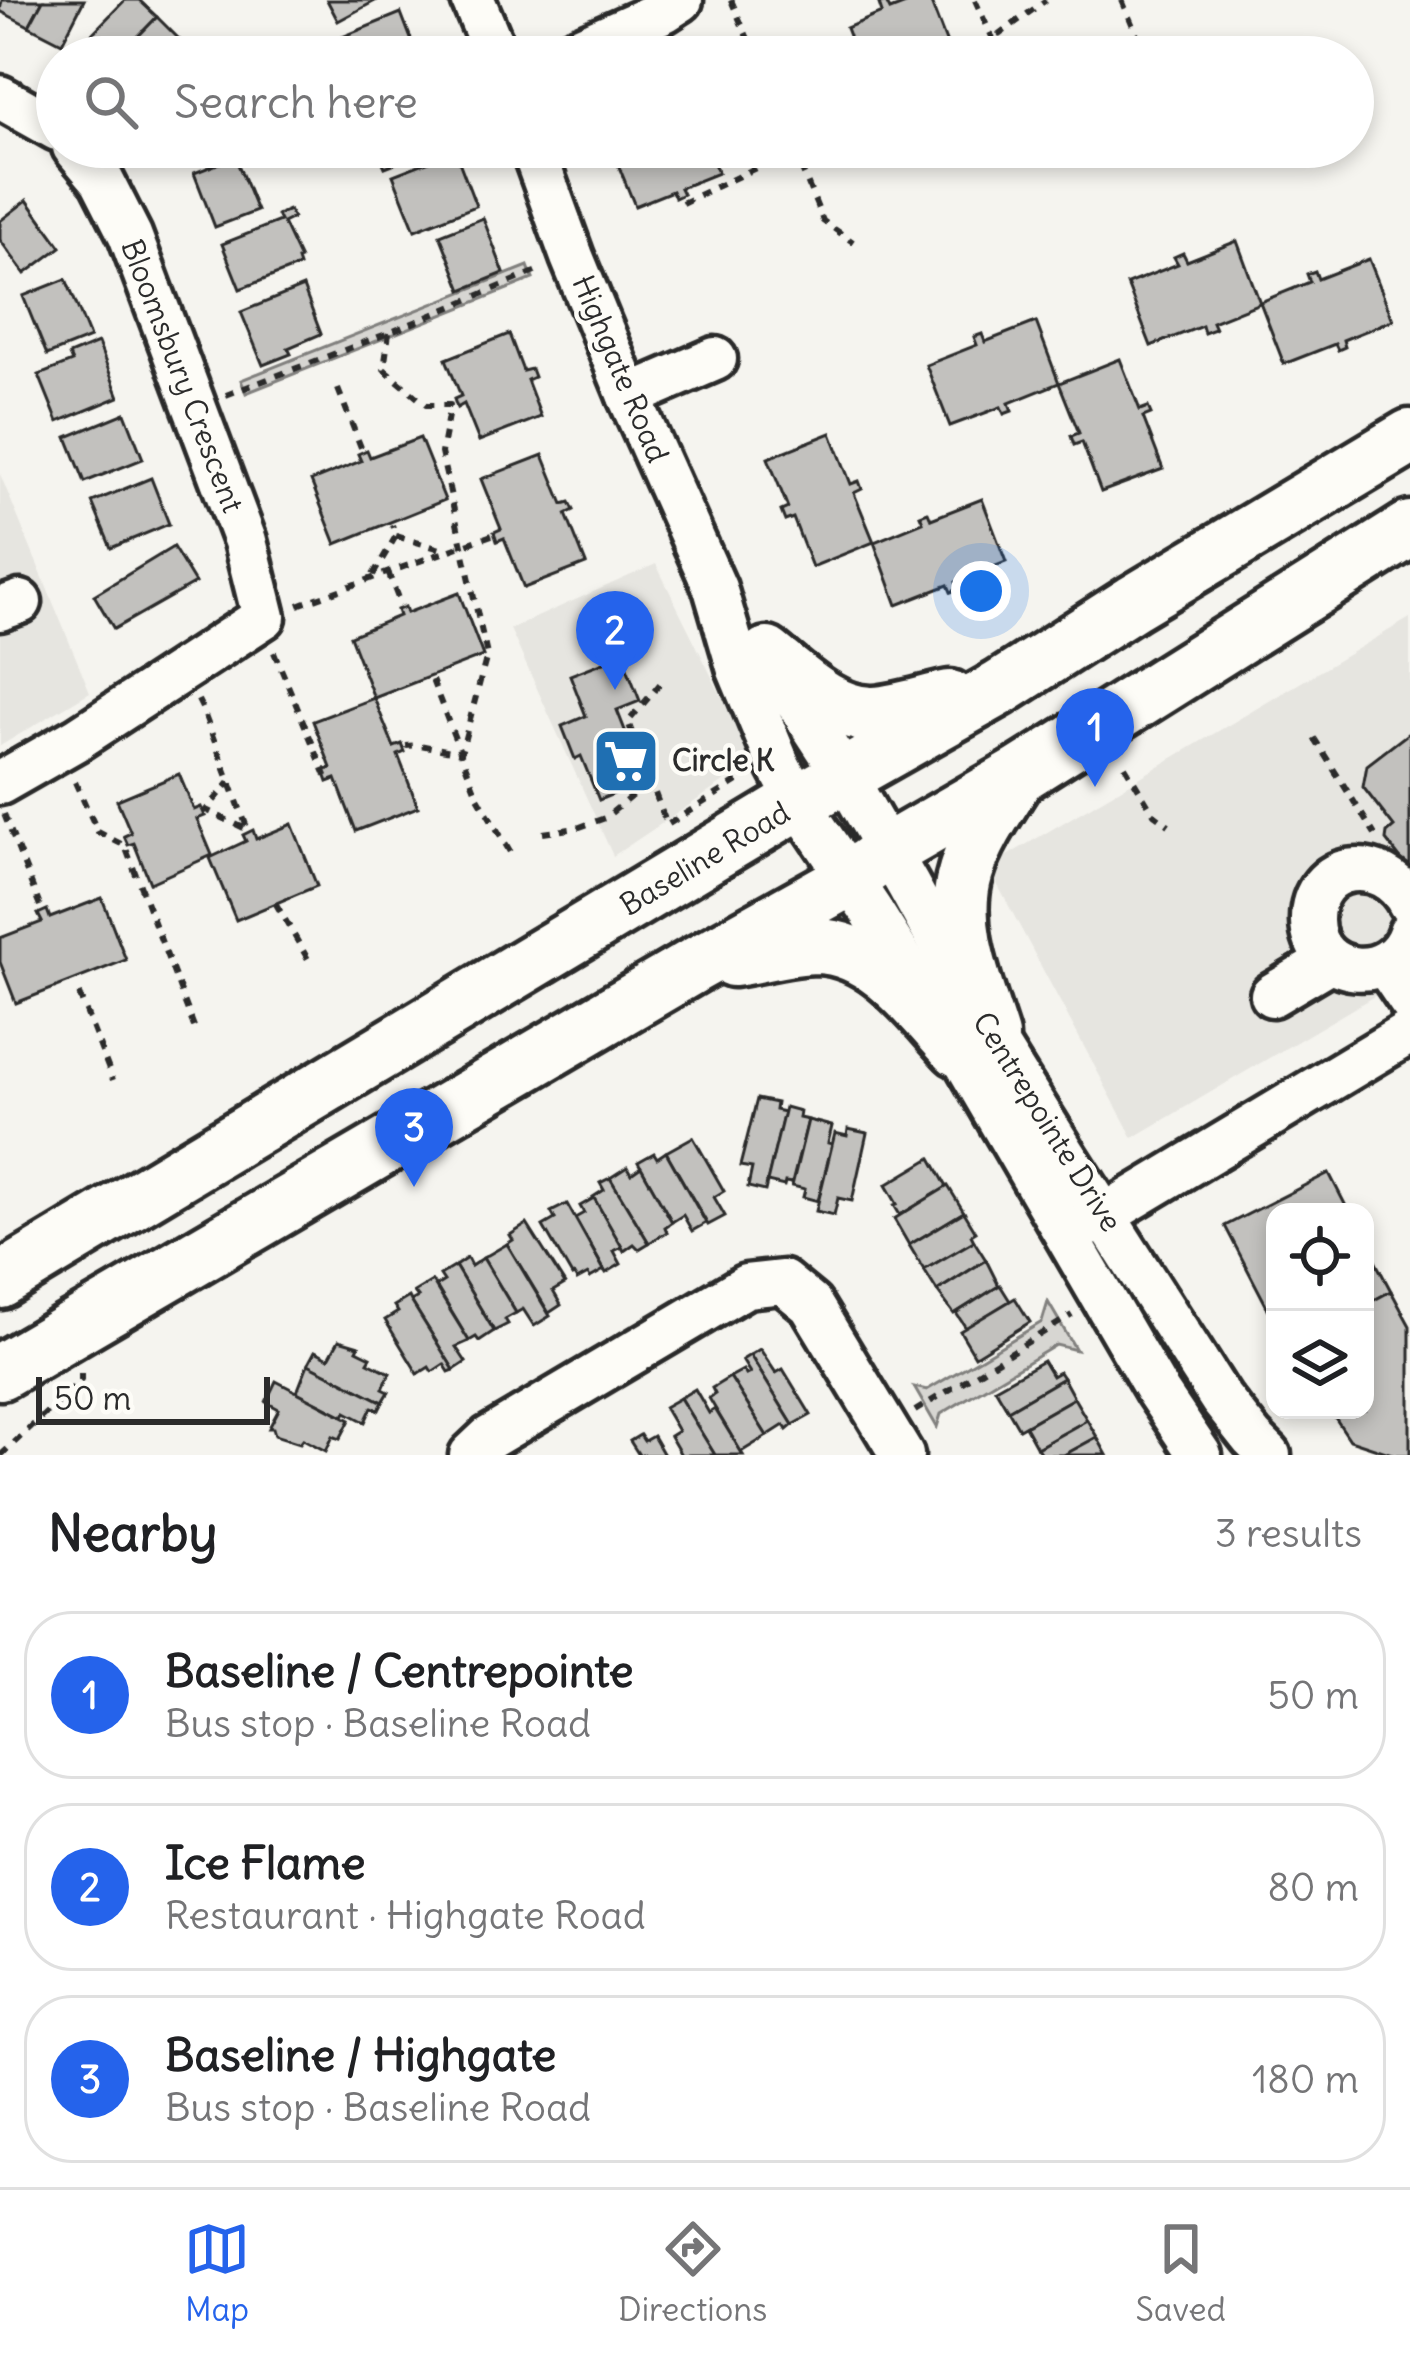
<!DOCTYPE html>
<meta charset="utf-8">
<style>
:root{--surface:#fff;--page:#f6f6f6;--text:#202124;--muted:#757577;--line:#e0e0e0;--accent:#2563eb}
body{margin:0;font-family:Delius,sans-serif;background:var(--page);color:var(--text)}
.controls{position:absolute;right:36px;bottom:36px;display:grid;overflow:hidden;border-radius:24px;box-shadow:0 6px 18px #0003}
.controls button{width:108px;height:108px;display:grid;place-items:center;padding:0;border:0;border-bottom:3px solid var(--line);background:var(--surface);color:var(--text);font:60px sans-serif}
.scale{position:absolute;left:36px;bottom:30px;width:234px;box-sizing:border-box;padding-left:12px;border:6px solid #2b2b2b;border-top:0;font-size:33px;line-height:42px;white-space:nowrap;color:#2b2b2b;-webkit-text-stroke:9px #fdfcf7;paint-order:stroke}
.you{position:absolute;left:981px;top:591px;width:42px;height:42px;margin:-30px;border:9px solid #fff;border-radius:50%;background:#1a73e8;box-shadow:0 0 0 18px #1a73e833}
.badge{display:grid;place-items:center;width:78px;height:78px;border-radius:50%;background:var(--accent);color:#fff;font-size:39px;font-weight:700}
.pin{position:absolute;translate:-50% -99px;filter:drop-shadow(0 3px 6px #0008)}
.pin::after{content:'';position:absolute;top:63px;width:42px;height:36px;background:inherit;clip-path:polygon(0 0,100% 0,50% 100%)}
.list{margin:0;padding:0;list-style:none}
h2{display:flex;justify-content:space-between;align-items:center;height:156px;margin:0;padding:0 48px;font-size:51px}
h2 small{font-size:39px;font-weight:400;color:var(--muted)}
.list li{display:grid;grid-template-columns:78px 1fr auto;gap:36px;align-items:center;box-sizing:border-box;height:168px;margin:0 24px 24px;padding:0 24px;border:3px solid var(--line);border-radius:48px}
.list b{display:block;font-size:45px;white-space:nowrap}
.list p{margin:0;font-size:39px;white-space:nowrap;color:var(--muted)}
.list em{font-size:39px;font-style:normal;color:var(--muted)}
.icon{flex:none;width:66px;height:66px;fill:none;stroke:currentColor;stroke-width:2;stroke-linecap:round;stroke-linejoin:round}
.map{position:relative;flex:none;width:1410px;height:1455px;overflow:hidden}
.search{position:absolute;background:var(--surface);box-shadow:0 6px 18px #0003;left:36px;right:36px;top:36px;height:132px;display:flex;align-items:center;gap:30px;box-sizing:border-box;padding:0 42px;border-radius:66px;color:var(--muted);font-size:45px}
.sheet{height:732px;background:var(--surface)}
nav{display:flex;justify-content:space-around;align-items:center;box-sizing:border-box;height:168px;border-top:3px solid var(--line);background:var(--surface);font-size:33px;color:var(--muted)}
nav a{display:grid;justify-items:center;gap:6px}
nav .on{color:var(--accent)}
.map>svg:first-child{display:block}
.built{fill:#e6e5e0}
.green{fill:#d7d6d2;stroke:#81807e;stroke-width:3}
.building{fill:#c2c1be;stroke:#2b2b2b;stroke-width:3}
.lines{fill:none;stroke-linecap:round;stroke-linejoin:round}
.minor-casing{stroke:#2b2b2b;stroke-width:51}
.major-casing{stroke:#2b2b2b;stroke-width:63}
.path{stroke:#2b2b2b;stroke-width:6;stroke-dasharray:9 9;stroke-linecap:butt}
.minor{stroke:#fdfcf7;stroke-width:42}
.major{stroke:#fdfcf7;stroke-width:54}
.labels{text-anchor:middle;stroke-width:9;stroke-linejoin:round;paint-order:stroke}
.street-label{font-size:30px;fill:#2b2b2b;stroke:#fdfcf7}
.poi-label{font-size:30px;font-weight:bold;fill:#2b2b2b;stroke:#fdfcf7;text-anchor:start}
</style>
<div class="map">
<svg width="1410" height="1455" viewBox="0 0 1410 1455">
<rect width="100%" height="100%" fill="#f5f4ef"/>
<filter id="ink" filterUnits="userSpaceOnUse"><feTurbulence type="fractalNoise" baseFrequency=".00833" numOctaves="2"/><feDisplacementMap in="SourceGraphic" scale="24" xChannelSelector="R" yChannelSelector="G"/><feConvolveMatrix kernelMatrix="1 2 1 2 8 2 1 2 1" color-interpolation-filters="sRGB"/></filter>
<g filter="url(#ink)">
<g class="built">
<path d="M0 474 90 692 0 746Z"/>
<path d="M656 564 754 762 613 856 510 629Z"/>
<path d="M1410 618V975L1133 1138 988 867Z"/>
</g>
<g class="green">
<path d="M528 266 533 279 246 393 241 380Z"/>
<path d="M1048 1302 1076 1350 1056 1345 941 1414 937 1427 914 1387 927 1390 1042 1322Z"/>
</g>
<g class="building">
<path d="M2 0H43L29 26 0 11Z"/>
<path d="M43 0H84L62 43 29 26Z"/>
<path d="M125 0H139L157 17 118 57H96L82 44Z"/>
<path d="M327 0H377L338 21Z"/>
<path d="M916 0H930L952 57H857L846 28 882 13 879 4 886 2 890 10Z"/>
<path d="M401 13 418 57H350L342 37Z"/>
<path d="M157 17 184 44 171 57H118Z"/>
<path d="M363 147H421L424 152 385 167 379 154 368 158Z"/>
<path d="M611 147H707L718 173 680 188 683 194 675 198 672 191 635 206Z"/>
<path d="M455 151 476 206 415 230 393 175Z"/>
<path d="M235 157 257 211 215 227 194 173Z"/>
<path d="M27 200 61 247 25 274 0 240V221Z"/>
<path d="M289 210 293 218 283 223 300 259 297 260 299 266 240 289 222 244 280 221 277 215Z"/>
<path d="M483 218 504 273 462 290 440 235Z"/>
<path d="M1237 241 1260 303 1212 322 1215 329 1204 333 1202 326 1151 346 1127 284 1178 264 1174 257 1183 253 1187 261Z"/>
<path d="M1369 259 1393 320 1343 340 1345 347 1338 350 1335 344 1284 364 1260 302 1310 282 1307 274 1315 271 1318 279Z"/>
<path d="M66 279 90 338 47 355 23 296Z"/>
<path d="M303 287 321 334 288 348 291 354 263 365 241 312Z"/>
<path d="M1036 322 1059 383 1009 403 1012 411 1004 414 1001 407 950 426 926 365 977 345 974 337 982 334 985 342Z"/>
<path d="M509 334 523 371 531 369 534 377 527 380 541 417 479 441 464 404 457 408 454 399 461 396 446 359Z"/>
<path d="M98 343 119 397 58 422 39 375 72 362 69 355Z"/>
<path d="M1120 359 1140 410 1148 407 1151 414 1143 417 1163 469 1101 492 1082 442 1074 445 1071 436 1079 433 1059 383Z"/>
<path d="M125 413 143 459 85 482 67 437Z"/>
<path d="M831 433 851 484 859 481 862 489 854 493 874 542 812 567 793 518 785 521 781 511 788 508 768 458Z"/>
<path d="M420 438 445 500 336 544 311 481 361 461 358 454 367 450 370 457Z"/>
<path d="M543 455 563 504 570 502 574 510 566 514 586 564 524 588 504 538 497 541 494 532 501 529 481 479Z"/>
<path d="M151 478 169 524 111 548 92 502Z"/>
<path d="M982 499 1006 562 956 582 959 589 951 592 948 585 897 605 874 542 923 522 920 515 928 512 931 519Z"/>
<path d="M173 547 195 583 114 629 94 595Z"/>
<path d="M459 593 483 656 374 698 350 636 399 616 397 610 405 607 407 613Z"/>
<path d="M622 655 640 701 617 710 645 781 599 800 581 756 575 759 562 726 586 716 570 675Z"/>
<path d="M374 698 394 747 402 744 405 752 398 755 418 807 356 831 336 779 328 782 324 771 331 768 313 721Z"/>
<path d="M1410 732V867H1407L1386 840 1387 833 1394 827 1363 787 1367 765Z"/>
<path d="M179 774 194 810 201 807 205 816 197 819 212 855 150 883 134 843 128 845 124 836 131 833 117 800Z"/>
<path d="M292 824 317 886 236 920 210 858 246 841 243 835 253 830 256 839Z"/>
<path d="M102 898 126 960 16 1003 0 962V938L42 922 38 914 47 910 50 918Z"/>
<path d="M757 1099 776 1103 775 1110 784 1112 765 1191 748 1187 752 1168 740 1166Z"/>
<path d="M785 1107 800 1111 799 1118 808 1120 792 1183 785 1182 784 1186 767 1182Z"/>
<path d="M808 1120 832 1126 828 1143 832 1144 818 1201 803 1197 805 1189 792 1186Z"/>
<path d="M848 1129 867 1133 852 1201 838 1198 834 1215 816 1211 835 1133 847 1136Z"/>
<path d="M693 1137 724 1191 714 1197 725 1216 708 1225 666 1152Z"/>
<path d="M666 1152 706 1223 692 1231 683 1215 672 1222 638 1162 654 1153 657 1158Z"/>
<path d="M931 1158 947 1187 900 1215 894 1205 897 1204 886 1185Z"/>
<path d="M627 1167 631 1174 641 1167 672 1222 665 1227 667 1232 649 1243 610 1178Z"/>
<path d="M1329 1173 1349 1212H1275V1322L1225 1226Z"/>
<path d="M610 1178 649 1243 639 1249 634 1244 624 1251 593 1197 604 1190 600 1183Z"/>
<path d="M948 1186 964 1212 909 1245 894 1219Z"/>
<path d="M594 1198 622 1247 614 1251 621 1264 606 1273 575 1218 584 1213 580 1206Z"/>
<path d="M567 1204 604 1270 590 1278 588 1274 577 1280 574 1275 572 1276 543 1226 555 1219 551 1212Z"/>
<path d="M964 1212 976 1232 971 1235 974 1241 924 1270 909 1245Z"/>
<path d="M527 1224 565 1284 553 1291 561 1305 549 1313 507 1244 513 1240 510 1235Z"/>
<path d="M974 1241 986 1260 937 1291 924 1270Z"/>
<path d="M1365 1242 1391 1291 1365 1305Z"/>
<path d="M507 1244 550 1316 534 1326 523 1309 516 1313 483 1258Z"/>
<path d="M467 1258 471 1266 483 1258 516 1313 505 1319 508 1324 494 1331 455 1266Z"/>
<path d="M986 1260 999 1286 954 1314 937 1291Z"/>
<path d="M455 1266 494 1331 479 1341 476 1337 469 1341 436 1286 444 1281 440 1275Z"/>
<path d="M432 1281 469 1341 456 1347 466 1362 454 1370 411 1301 418 1297 414 1292Z"/>
<path d="M1000 1285 1010 1301 966 1328 956 1313Z"/>
<path d="M1391 1291 1410 1326V1455H1395L1350 1440 1330 1410H1365V1305Z"/>
<path d="M409 1297 411 1301 454 1370 449 1372 444 1364 432 1372 429 1367 418 1374 385 1320 398 1312 394 1306Z"/>
<path d="M1015 1298 1030 1322 975 1356 960 1331Z"/>
<path d="M339 1340 359 1346 357 1350 371 1357 368 1362 390 1373 383 1389 389 1392 383 1402 308 1364 315 1351 329 1358Z"/>
<path d="M760 1349 776 1373 783 1369 811 1415 793 1425 750 1355Z"/>
<path d="M750 1355 793 1425 787 1430 784 1425 767 1436 730 1377 743 1370 746 1375 750 1373 742 1360Z"/>
<path d="M1043 1361 1052 1376 1059 1372 1063 1378 1008 1410 995 1388Z"/>
<path d="M308 1364 383 1402 379 1410 372 1407 365 1422 346 1412 344 1416 297 1392Z"/>
<path d="M730 1377 767 1436 741 1452 709 1398 715 1394 712 1388Z"/>
<path d="M1063 1378 1074 1398 1019 1429 1008 1410Z"/>
<path d="M276 1381 350 1420 340 1439 333 1436 326 1451 303 1439 300 1443 275 1435 273 1428H269L279 1409 266 1402Z"/>
<path d="M695 1389 709 1413 715 1409 743 1455H715L680 1398Z"/>
<path d="M680 1398 715 1455H681L670 1436 678 1431 664 1407Z"/>
<path d="M1074 1398 1087 1420 1037 1448 1025 1426Z"/>
<path d="M1087 1420 1097 1437 1064 1455H1042L1037 1448Z"/>
<path d="M640 1435 644 1441 653 1436 664 1455H639L630 1441Z"/>
<path d="M1097 1437 1107 1455H1064Z"/>
</g>
<g class="lines">
<defs>
<g id="minor">
<path d="M473 0 497 57"/>
<path d="M560 57 664 11 681 0"/>
<path d="M0 97 57 129"/>
<path d="M532 147 572 257 629 396 715 588 739 670 779 766 798 802 870 909 958 1049 1157 1391 1200 1455"/>
<path d="M629 396 715 359"/>
<path d="M0 609 20 602"/>
<path d="M780 676 845 776 908 885 991 1036 1065 1155 1221 1399 1252 1438 1269 1455"/>
<path d="M0 783 77 739 264 617 245 541 130 235 102 180 74 147"/>
<path d="M1410 904C1383 852 1311 861 1312 921 1313 979 1393 986 1410 932"/>
<path d="M1385 964 1410 1001"/>
<path d="M1272 995 1331 960"/>
<path d="M1083 1228 1410 1032"/>
<path d="M471 1455 489 1438 746 1286 783 1282 811 1305 902 1455"/>
</g>
<g id="major">
<path d="M767 655C797 679 833 716 875 714 899 712 926 703 950 698"/>
<path d="M733 959C760 955 790 946 817 946 879 948 919 1008 958 1049"/>
<path d="M991 1036C975 985 949 925 966 871 976 838 997 809 1015 780"/>
<path d="M0 1281 798 802 1000 688 1133 603 1410 437"/>
<path d="M0 1372 695 965 849 879 888 851 1018 776 1410 529"/>
</g>
</defs>
<use href="#minor" class="minor-casing"/>
<use href="#major" class="major-casing"/>
<g class="path">
<path d="M731 0 752 48"/>
<path d="M975 0 994 41"/>
<path d="M1122 0 1146 57"/>
<path d="M969 57 1046 0"/>
<path d="M794 150 823 221 853 242"/>
<path d="M682 203 800 147"/>
<path d="M389 333 384 369 426 405H450L441 453 487 655 461 753 420 745 406 746"/>
<path d="M338 389 362 450"/>
<path d="M226 395 389 333 542 269"/>
<path d="M396 536 444 550"/>
<path d="M388 572 401 606"/>
<path d="M373 575 396 536 392 525"/>
<path d="M298 605 492 535"/>
<path d="M274 652 327 778"/>
<path d="M432 680 477 795 510 852"/>
<path d="M660 684 628 722 667 825 748 775"/>
<path d="M198 700 202 708 248 830 206 810 230 782"/>
<path d="M1314 738 1375 835"/>
<path d="M1125 766 1154 814 1169 825"/>
<path d="M75 782 98 832 125 846 196 1032"/>
<path d="M4 814 40 906"/>
<path d="M543 833 577 828 605 818 651 780"/>
<path d="M276 904 312 966"/>
<path d="M79 994 113 1080"/>
<path d="M915 1411 1072 1315"/>
<path d="M1 1455 81 1380V1373"/>
</g>
<use href="#minor" class="minor"/>
<use href="#major" class="major"/>
</g>
</g>
<defs>
<symbol id="supermarket-square" viewBox="-11 -11 22 22"><rect x="-9" y="-9" width="18" height="18" rx="4" fill="#1f6fb2" stroke="#fdfcf7"/><path d="M-6-5.5h2.5l.6 2H6L4.5 2H-2.5L-4.4-4H-6ZM-1.5 3.2a1.3 1.3 0 1 0 .1 0ZM3 3.2a1.3 1.3 0 1 0 .1 0Z" fill="#fff"/></symbol>
</defs>
<g fill-rule="evenodd">
<use href="#supermarket-square" x="588" y="723" width="76" height="76"/>
</g>
<g class="labels">
<g class="street-label">
<text transform="translate(620 369) rotate(67)" y="10">Highgate Road</text>
<text transform="translate(182 376) rotate(69)" y="10">Bloomsbury Crescent</text>
<text transform="translate(705 859) rotate(-31)" y="10">Baseline Road</text>
<text transform="translate(1047 1122) rotate(58)" y="10">Centrepointe Drive</text>
</g>
<g class="poi-label">
<text x="672" y="771">Circle K</text>
</g>
</g>
</svg>
<div class="controls">
<button><svg class="icon" aria-label="locate" viewBox="0 0 24 24"><circle cx="12" cy="12" r="6"/><path d="M12 2v4M12 18v4M2 12h4M18 12h4"/></svg></button>
<button><svg class="icon" aria-label="layers" viewBox="0 0 24 24"><path d="M12 4l9 5-9 5-9-5zM3 14l9 5 9-5"/></svg></button>
</div>
<div class="scale">50 m</div>
<div class="you"></div>
<div class="pin badge" style="left:1095px;top:787px">1</div>
<div class="pin badge" style="left:615px;top:690px">2</div>
<div class="pin badge" style="left:414px;top:1187px">3</div>
<div class="search"><svg class="icon" aria-label="search" viewBox="0 0 24 24"><circle cx="10" cy="10" r="6"/><path d="M15 15l6 6"/></svg>Search here</div>
</div>
<section class="sheet">
<h2>Nearby<small>3 results</small></h2>
<ul class="list">
<li><span class="badge">1</span><div><b>Baseline / Centrepointe</b><p>Bus stop · Baseline Road</p></div><em>50 m</em></li>
<li><span class="badge">2</span><div><b>Ice Flame</b><p>Restaurant · Highgate Road</p></div><em>80 m</em></li>
<li><span class="badge">3</span><div><b>Baseline / Highgate</b><p>Bus stop · Baseline Road</p></div><em>180 m</em></li>
</ul>
</section>
<nav>
<a class="on"><svg class="icon" aria-label="map" viewBox="0 0 24 24"><path d="M3 6l6-2 6 2 6-2v14l-6 2-6-2-6 2zM9 4v14M15 6v14"/></svg>Map</a>
<a><svg class="icon" aria-label="directions" viewBox="0 0 24 24"><path d="M12 3l9 9-9 9-9-9zM9 14v-3h6M13 9l2 2-2 2"/></svg>Directions</a>
<a><svg class="icon" aria-label="saved" viewBox="0 0 24 24"><path d="M7 4h10v16l-5-4-5 4z"/></svg>Saved</a>
</nav>
